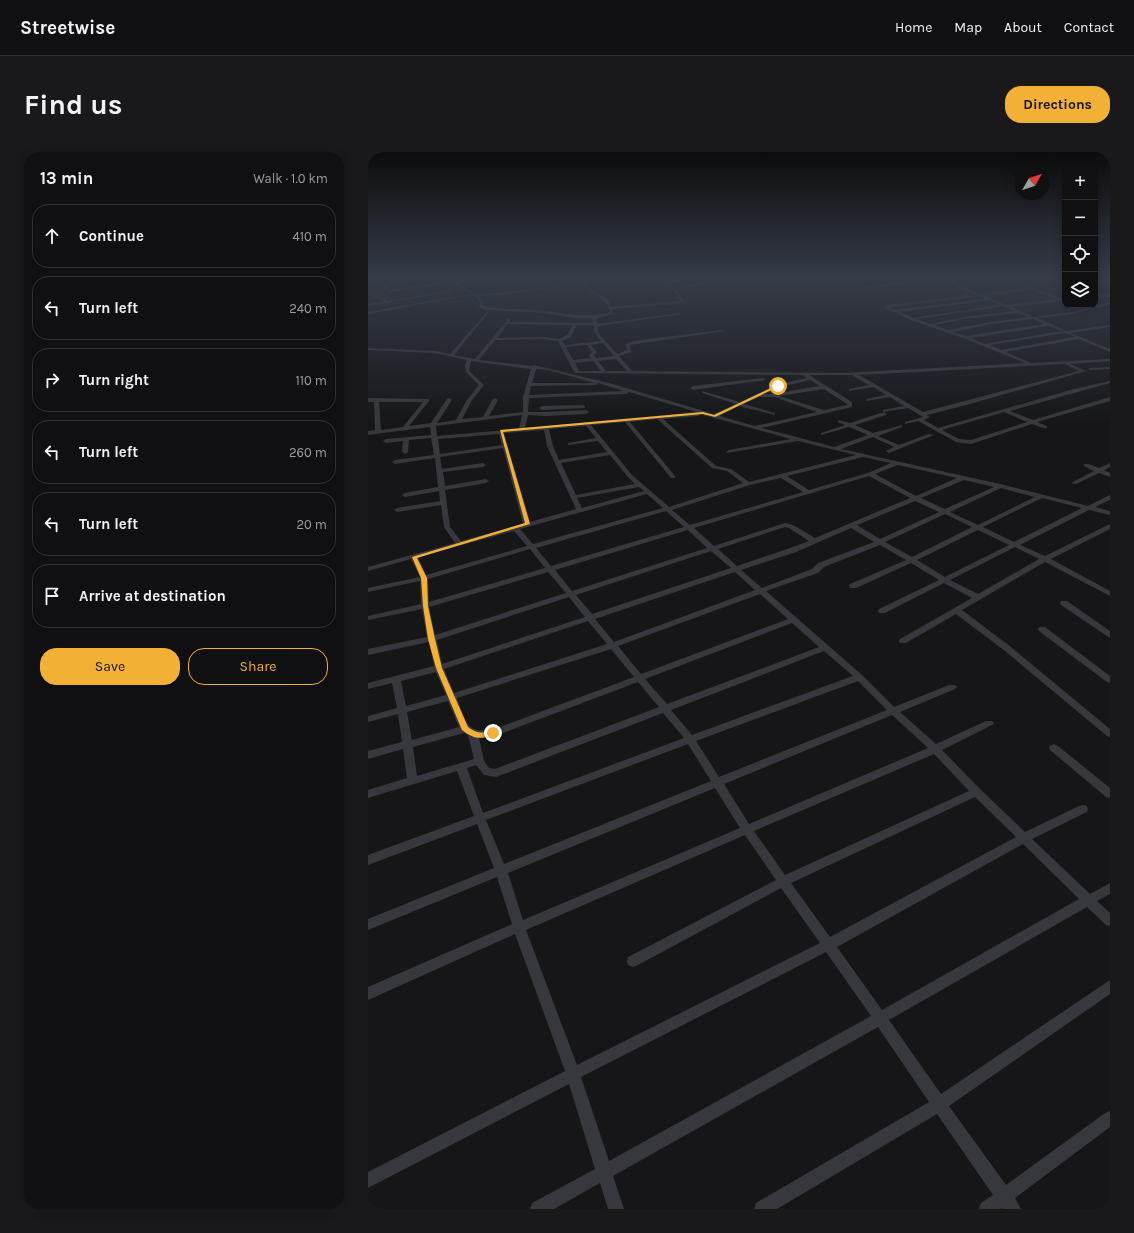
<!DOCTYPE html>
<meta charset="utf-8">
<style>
:root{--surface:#101012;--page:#19191b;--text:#f1f3f6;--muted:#9c9d9f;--line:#303032;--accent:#f2b134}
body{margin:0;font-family:Karla,sans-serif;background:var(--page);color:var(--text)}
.controls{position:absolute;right:12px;top:12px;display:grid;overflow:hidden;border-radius:8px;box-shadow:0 2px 10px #0003}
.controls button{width:36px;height:36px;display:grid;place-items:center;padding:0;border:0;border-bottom:1px solid var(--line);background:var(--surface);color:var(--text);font:20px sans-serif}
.compass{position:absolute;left:646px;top:12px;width:36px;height:36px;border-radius:50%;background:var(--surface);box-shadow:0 2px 10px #0003;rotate:50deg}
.stop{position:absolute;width:12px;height:12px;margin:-9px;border:3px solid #f2b134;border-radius:50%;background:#fff}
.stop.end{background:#f2b134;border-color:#fff;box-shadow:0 1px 4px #0008}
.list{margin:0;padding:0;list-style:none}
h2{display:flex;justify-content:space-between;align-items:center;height:52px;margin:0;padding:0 16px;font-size:17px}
h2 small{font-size:13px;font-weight:400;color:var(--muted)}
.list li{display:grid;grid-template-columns:26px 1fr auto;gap:12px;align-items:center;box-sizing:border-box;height:64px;margin:0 8px 8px;padding:0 8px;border:1px solid var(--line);border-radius:16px}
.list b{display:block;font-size:15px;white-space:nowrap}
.list em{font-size:13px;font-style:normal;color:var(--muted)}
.actions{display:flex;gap:8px;padding:12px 16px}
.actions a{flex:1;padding:9px 0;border:1px solid var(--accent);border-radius:16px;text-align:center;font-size:14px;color:var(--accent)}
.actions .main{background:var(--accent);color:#111}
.icon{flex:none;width:22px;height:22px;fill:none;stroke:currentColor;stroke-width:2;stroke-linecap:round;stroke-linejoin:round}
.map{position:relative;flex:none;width:742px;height:1057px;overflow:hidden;border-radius:16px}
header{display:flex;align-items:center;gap:24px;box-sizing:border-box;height:56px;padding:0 20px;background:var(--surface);border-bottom:1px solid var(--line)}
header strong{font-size:19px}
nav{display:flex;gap:22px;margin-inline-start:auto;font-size:14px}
.intro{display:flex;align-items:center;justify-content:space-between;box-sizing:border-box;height:96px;padding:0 24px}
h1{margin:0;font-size:28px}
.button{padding:10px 18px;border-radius:16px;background:var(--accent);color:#111;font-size:14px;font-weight:700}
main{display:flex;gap:24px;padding:0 24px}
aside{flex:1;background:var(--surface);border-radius:16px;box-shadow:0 2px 10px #0003}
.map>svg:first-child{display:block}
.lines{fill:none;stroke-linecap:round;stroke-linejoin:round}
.minor{fill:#37383d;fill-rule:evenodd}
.route{fill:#f2b134}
</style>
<header>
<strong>Streetwise</strong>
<nav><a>Home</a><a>Map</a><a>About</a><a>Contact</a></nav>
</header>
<div class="intro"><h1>Find us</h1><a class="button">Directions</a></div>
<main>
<aside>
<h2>13 min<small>Walk · 1.0 km</small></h2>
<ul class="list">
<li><svg class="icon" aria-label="ahead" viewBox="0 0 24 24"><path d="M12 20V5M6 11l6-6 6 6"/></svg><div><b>Continue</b></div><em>410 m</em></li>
<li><svg class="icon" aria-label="left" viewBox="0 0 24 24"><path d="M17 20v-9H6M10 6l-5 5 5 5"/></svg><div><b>Turn left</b></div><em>240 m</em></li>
<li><svg class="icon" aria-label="right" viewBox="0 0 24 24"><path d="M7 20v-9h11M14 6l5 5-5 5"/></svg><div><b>Turn right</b></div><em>110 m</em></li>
<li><svg class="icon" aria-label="left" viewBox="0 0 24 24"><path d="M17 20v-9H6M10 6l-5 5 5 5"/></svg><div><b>Turn left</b></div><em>260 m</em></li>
<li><svg class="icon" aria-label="left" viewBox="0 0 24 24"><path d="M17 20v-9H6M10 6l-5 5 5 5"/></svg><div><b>Turn left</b></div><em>20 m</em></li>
<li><svg class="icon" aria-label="arrive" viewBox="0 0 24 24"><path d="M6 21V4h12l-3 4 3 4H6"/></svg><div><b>Arrive at destination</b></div></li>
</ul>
<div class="actions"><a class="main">Save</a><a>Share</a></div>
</aside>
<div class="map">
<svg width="742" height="1057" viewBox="0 0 742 1057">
<rect width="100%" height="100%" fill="#161618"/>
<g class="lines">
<g class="minor">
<path d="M37 124H45L28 127 34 130 19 134 18 136 21 138 83 129 76 124H80L86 129 130 124 89 131 106 142 133 141 267 124 215 132 241 149 243 155 313 149 305 137 286 127 257 132 255 131 283 126 280 124H284L295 129 327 125 329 126 298 131 306 135 339 130 338 132 308 137 317 151 244 157 245 162 228 167 230 172 312 161 314 162 230 174 231 182 249 202 259 198 258 192 265 189 355 178 357 179 262 193 263 200 251 204 264 219 476 221 657 211 598 187 543 168 517 156 519 153 608 143 576 129 490 137 491 135 575 126 614 124 612 125 581 128 613 142 660 136 629 124H633L697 148V150L692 149 643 155 666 165 705 160 742 150V152L705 162 670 166 698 179 742 173V175L703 181 742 197V200L711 187 638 200 663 211 742 207V209L702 212 718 219 602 252 559 263 562 265 556 268 570 276 706 237 742 229V231L642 259 665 268 742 245V249L669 270 679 274V276H675L664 272 603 292 588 290 550 269 537 272V270L555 265 540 256 515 260V258L536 254 522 245 498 249V247L518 243 505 235 481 239V237L501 233 484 223H441L484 250V255L394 276 466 295 500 283 481 275 453 283V281L477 273 470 270V268L482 271 516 260 519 262 518 263 487 273 505 281 534 273V275L510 284 531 293 561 282 566 283 521 301 518 299 526 295 505 285 473 297 632 332 720 354 742 343V348L727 355 742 359V363L721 358 652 393 677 404 742 372V377L683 407 742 439V444L677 410 594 458 643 495 742 577V585L739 584 637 499 588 462 538 491H532L531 489 532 487 604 446 576 431 517 461H511L510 459 511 457 571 428 543 411 488 436H482L481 434 482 432 538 408 512 393 456 415 450 421 398 439 494 523 526 555 581 533H587L589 535 587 537 532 560 568 592 618 569H624L626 571 624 573 574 598 612 637 657 680 711 654 715 653 719 654 720 657 719 660 664 687 722 742 742 731V742L729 749 742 761V774L738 773 719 755 521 868 573 942 742 828V842L581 954 638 1033 737 961 742 959V975L647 1046 653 1057H635L634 1056 632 1057H611L613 1051 625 1043 569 962 409 1057H386L388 1051 561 950 510 875 245 1024 256 1057H240L232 1031 186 1057H162L164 1051 227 1017 201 932 0 1036V1020L197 919 147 782 0 848V835L144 772 129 725 0 778V767L126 716 109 672 0 713V703L106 664 89 619 0 646V638L39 626 35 597 0 607V599L34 590 30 562 0 570V564L29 556 24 531 0 537V531L66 514 61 490 0 503V497L59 485 54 457 0 468V464L53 452 52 429 0 440V436L52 425 43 407 0 419V415L87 391 76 375 73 353 29 360 26 358 29 356 72 349 71 339 37 345 34 343 37 341 70 335 67 306 27 312 24 310 27 308 66 303 63 286 41 288 40 300 37 302 34 300 35 289 18 291 15 289 18 287 63 283 62 275 0 283V279L7 278 6 250H0V246L61 247V249L41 274 63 271 79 247 81 246 84 248 69 271 88 268 99 248 111 233 98 220 97 213 99 208 67 201 0 198V196L67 199 82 202 119 160H121L86 203 107 207 140 167H142V170L225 171 224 166H205L177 161 120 158 111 155 112 150 107 144H97L0 162V160L103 142 85 131 20 140 14 136 17 132 28 130 24 128V126ZM211 132 238 150 242 160C217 167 200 161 177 159 158 157 139 157 121 156L114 153 116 150 111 144 133 143ZM665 138 689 147 638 153 617 144ZM612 144 618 147 526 158 521 155ZM622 148 632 153 545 166 531 160ZM635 154 646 159 596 165 562 172 549 167ZM650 161 660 165 623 170 580 178 567 173 596 167ZM665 167 676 172 598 184 585 180 623 172ZM140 172 205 173 199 183 191 187 176 185 129 186ZM209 173H225L227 182 233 189 197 193 194 189 203 185ZM681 174 693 179 617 192 603 186ZM697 181 707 185 633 198 622 193ZM176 187 190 189 206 220 208 221 435 223 439 226 408 233 372 250 334 239V241L368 252 346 262 241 231 166 213 164 214 111 208 127 188ZM235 191 246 204 228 206 226 203 229 200 223 193ZM219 193 224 200 221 203 223 206 205 208 198 195ZM248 207 259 219H238L230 209ZM103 209 163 217 155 245V260L121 264 130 248 127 246 124 248 115 265 94 267 104 248 116 233 102 220 101 217ZM225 209 233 219H211L207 211ZM697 212 711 219 555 260 491 223ZM168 217 180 218 227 231H164ZM442 228 452 234 405 242H396L412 235ZM230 231 256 239 161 243 163 234 228 233ZM456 237 479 252V253L456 258 411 244ZM261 240 329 260 157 276 160 263 177 264 218 262 221 260 218 258 177 260H160L161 246 258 242ZM391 245H406L449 260 387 274 352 264 371 254 407 263V261L376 252ZM11 250H55L35 275 13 278ZM636 260 659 270 603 288 591 287 574 278ZM332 262 423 287 361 298 358 300 359 301 430 289 488 303 381 330 363 317 348 314 295 267 330 264ZM154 263 151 277 69 284 68 274ZM289 267 344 316 359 319 375 331 301 355 264 323 223 273 257 270 303 326H307V324L262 270ZM218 274 228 286 200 291V293L230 289 239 300 191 308 185 294 181 277ZM176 278 179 294 208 357 162 370 136 281ZM131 282 134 293 72 302 70 287ZM135 296 155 372 93 389 82 375 77 338 118 331 121 329 118 327 77 334 75 320 115 315 118 313 115 311 74 317 72 305ZM242 303 260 325 267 332 208 343 193 311ZM495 305 523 311 500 321 441 338 419 324ZM530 313 589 326 548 344 507 322ZM501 324 542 346 447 386 425 373 417 371 346 394 326 376ZM413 326 435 340 322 373 304 358 382 333ZM596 328 626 335 577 357 553 346ZM271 335 276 339 214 356 209 346ZM633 336 667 345 610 373 582 360ZM279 342 295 356 165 392 152 377ZM674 346 714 356 646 390 615 375ZM547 349 571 360 512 387 489 373ZM298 359 316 375 183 414 168 396ZM577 362 604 375 544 405 517 390ZM417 375 421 376 441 389 422 396 369 414 350 397ZM483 376 506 390 450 411 444 417 394 436 373 418 428 400ZM320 378 339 396 204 439 187 418ZM610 378 641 393 577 425 549 408ZM146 379 159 394 58 423 50 405ZM647 395 671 407 610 442 582 428ZM162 397 177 416 61 450 60 427ZM343 399 363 416 224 462 208 443ZM180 420 198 441 67 483 61 455ZM367 420 387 438 246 490 227 467ZM392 442 420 467 273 522 250 494ZM201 445 217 465 74 512 69 488ZM220 469 239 492 86 541 76 517ZM424 471 451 495 299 552 277 527ZM243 497 266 525 129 576C98 584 99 571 89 546ZM456 499 485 524 324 583 303 558ZM68 520 78 543 38 554 33 529ZM490 529 519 558 351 625 328 589ZM270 530 291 555 127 617 121 616 116 609 111 586 135 581ZM80 549 91 575 44 588 39 560ZM295 561 316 586 115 661 99 616 108 613 116 623 128 625ZM524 563 560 596 381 672 356 632ZM96 581 100 583 106 607 49 624 45 595ZM320 592 343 629 136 712 118 668ZM566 602 601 639 417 723 386 679ZM347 636 372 676 155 768 140 721ZM607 645 648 685 462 785 423 731ZM377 683 408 728 260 805 259 809 260 813 265 815 270 813 413 736 452 791 209 913 158 778ZM655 692 711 747 514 858 469 795ZM458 800 503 864 241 1009 213 925Z"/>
<path d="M83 138 84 140 22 150 21 152 18 151 0 154V152L15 149 6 144 7 142 20 149Z"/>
<path d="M736 142 742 143V145H727V143Z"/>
<path d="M742 215V217L722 218 720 217 722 216Z"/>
<path d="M395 226 397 227V228L325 238 322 236 325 234Z"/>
<path d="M215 253 217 254V256L174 258 171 256 174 254Z"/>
<path d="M742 311V315L736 318 742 321V325L731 321 708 332 703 331 726 319 716 314V312H720L731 316Z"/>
<path d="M693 449H699L742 479V486L693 453 692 451Z"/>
<path d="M671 475H677L742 524V531L739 530 671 479 670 477Z"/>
<path d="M686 592 690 594 742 636V646L738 645 682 598 681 596 682 594Z"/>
</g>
</g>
<linearGradient id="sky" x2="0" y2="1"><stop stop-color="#0c0c0d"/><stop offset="0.46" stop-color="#363c48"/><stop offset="1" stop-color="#363c48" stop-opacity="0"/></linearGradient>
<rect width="742" height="272" fill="url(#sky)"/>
<path class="route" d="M409 233 412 234 347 265 335 262 135 280 162 372 49 406 59 426 60 454 67 487 74 516 100 575C109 582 114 581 125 579L129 581 127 583C113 587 107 588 94 578L68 516 60 487 55 454 53 426 44 405 157 371 132 278 335 260 346 263Z"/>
</svg>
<div class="controls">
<button>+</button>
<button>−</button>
<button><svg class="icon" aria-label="locate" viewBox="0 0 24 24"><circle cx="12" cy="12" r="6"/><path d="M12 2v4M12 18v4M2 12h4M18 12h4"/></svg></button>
<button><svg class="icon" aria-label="layers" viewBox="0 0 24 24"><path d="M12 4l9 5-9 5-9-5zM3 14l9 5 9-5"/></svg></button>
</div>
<svg class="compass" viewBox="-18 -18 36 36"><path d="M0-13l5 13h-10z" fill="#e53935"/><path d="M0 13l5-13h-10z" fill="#9c9d9f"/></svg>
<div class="stop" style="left:410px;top:234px"></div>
<div class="stop end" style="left:125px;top:581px"></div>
</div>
</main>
